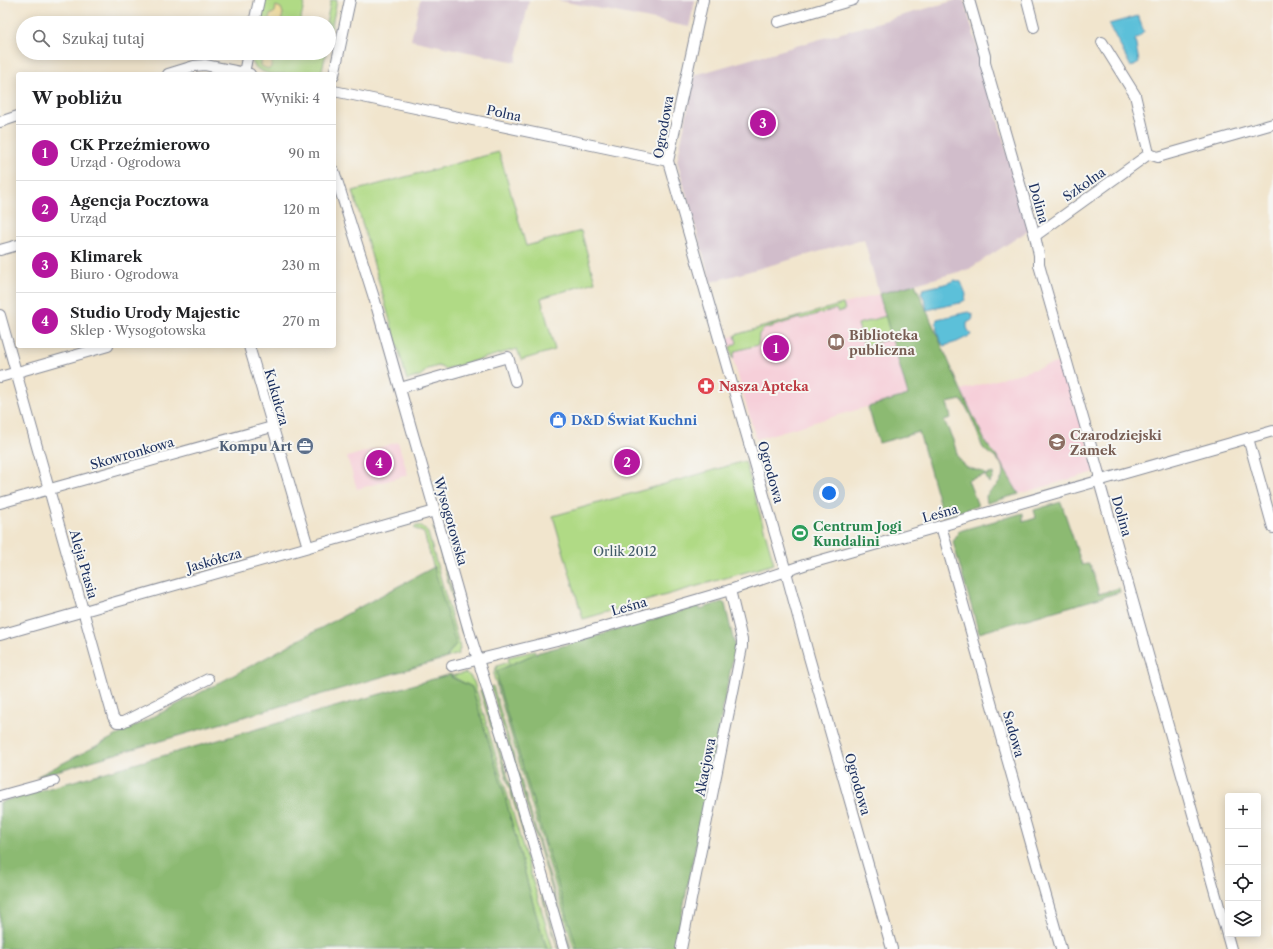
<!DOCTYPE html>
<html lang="pl">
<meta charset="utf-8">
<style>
:root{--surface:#fff;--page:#f6f6f6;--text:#202124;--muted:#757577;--line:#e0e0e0;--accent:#b5179e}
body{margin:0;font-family:"Libre Caslon Text",serif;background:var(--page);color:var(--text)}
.controls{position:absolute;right:12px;bottom:12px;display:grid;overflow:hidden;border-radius:4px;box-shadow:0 2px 10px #0003}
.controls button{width:36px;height:36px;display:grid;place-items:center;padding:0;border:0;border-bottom:1px solid var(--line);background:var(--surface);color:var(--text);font:20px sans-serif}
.you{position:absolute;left:829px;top:493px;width:14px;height:14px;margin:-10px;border:3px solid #fff;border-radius:50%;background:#1a73e8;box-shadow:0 0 0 6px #1a73e833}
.badge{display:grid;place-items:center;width:26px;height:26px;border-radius:50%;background:var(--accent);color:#fff;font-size:13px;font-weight:700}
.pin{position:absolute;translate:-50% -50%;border:2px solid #fff;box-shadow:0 1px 4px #0006}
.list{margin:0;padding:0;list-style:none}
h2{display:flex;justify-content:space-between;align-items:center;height:52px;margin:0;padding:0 16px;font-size:17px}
h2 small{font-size:13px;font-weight:400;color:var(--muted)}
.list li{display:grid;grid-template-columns:26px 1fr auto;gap:12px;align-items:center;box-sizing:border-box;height:56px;padding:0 16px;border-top:1px solid var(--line)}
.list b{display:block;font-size:15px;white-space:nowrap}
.list p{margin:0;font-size:13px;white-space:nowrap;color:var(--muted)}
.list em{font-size:13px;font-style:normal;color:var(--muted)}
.icon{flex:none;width:22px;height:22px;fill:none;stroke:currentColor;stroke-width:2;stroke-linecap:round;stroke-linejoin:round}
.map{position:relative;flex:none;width:1273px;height:949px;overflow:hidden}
.search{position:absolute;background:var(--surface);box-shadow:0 2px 10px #0003;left:16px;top:16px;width:320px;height:44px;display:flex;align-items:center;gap:10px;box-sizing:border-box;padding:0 14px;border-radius:22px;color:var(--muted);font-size:15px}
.panel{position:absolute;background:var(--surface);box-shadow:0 2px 10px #0003;left:16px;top:72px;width:320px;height:276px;border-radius:4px}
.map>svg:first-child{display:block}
.built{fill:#f6cfd9}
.industrial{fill:#d1bdcb}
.green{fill:#b0da85;stroke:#668472}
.forest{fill:#8cba72;stroke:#547468}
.sand{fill:#eeda9e;stroke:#84847e}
.water{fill:#5bc0d9;stroke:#3b789c}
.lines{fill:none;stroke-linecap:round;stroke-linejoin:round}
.street-casing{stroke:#868a96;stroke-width:12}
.street{stroke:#fff;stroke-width:10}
.labels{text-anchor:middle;stroke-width:4;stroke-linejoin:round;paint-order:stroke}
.street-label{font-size:13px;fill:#1b2f5e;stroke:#f6f6f2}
.education-label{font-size:13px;font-weight:bold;fill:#785e54;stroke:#f6f6f2;text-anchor:start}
.health-label{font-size:13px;font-weight:bold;fill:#be3a42;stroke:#f6f6f2;text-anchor:start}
.shop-label{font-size:13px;font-weight:bold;fill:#366cbe;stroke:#f6f6f2;text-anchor:start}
.service-label{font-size:13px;font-weight:bold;fill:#4e5e75;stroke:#f6f6f2;text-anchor:end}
.leisure-label{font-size:13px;font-weight:bold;fill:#27864d;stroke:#f6f6f2;text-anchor:start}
.park-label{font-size:13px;fill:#405a68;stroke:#f6f6f2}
</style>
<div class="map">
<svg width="1273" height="949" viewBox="0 0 1273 949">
<rect width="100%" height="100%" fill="#f6f6f2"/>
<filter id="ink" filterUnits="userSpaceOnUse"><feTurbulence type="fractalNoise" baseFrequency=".025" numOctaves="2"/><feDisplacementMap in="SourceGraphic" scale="8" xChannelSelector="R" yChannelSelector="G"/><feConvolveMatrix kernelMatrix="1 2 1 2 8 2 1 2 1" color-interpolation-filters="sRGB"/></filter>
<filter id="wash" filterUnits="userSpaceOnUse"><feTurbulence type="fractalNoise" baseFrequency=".012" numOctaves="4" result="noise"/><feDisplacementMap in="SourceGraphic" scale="16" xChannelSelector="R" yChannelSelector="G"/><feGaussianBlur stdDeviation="0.9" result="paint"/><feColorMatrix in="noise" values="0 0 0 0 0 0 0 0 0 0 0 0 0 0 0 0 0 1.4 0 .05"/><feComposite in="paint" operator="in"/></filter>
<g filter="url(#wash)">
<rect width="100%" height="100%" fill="#f1e5cd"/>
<g class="built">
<path d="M879 294 908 395 756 439 727 338Z"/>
<path d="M1063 361 1095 472 1019 494 999 460 986 443 961 390Z"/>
<path d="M398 442 408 475 357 489 347 457Z"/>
</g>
<g class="industrial">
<path d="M420 0H529L516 62 411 40Z"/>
<path d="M557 0H695L689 27Z"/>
<path d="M956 0H964L1029 230 969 269 879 294 864 239 711 282 677 161 695 75Z"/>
</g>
<g class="green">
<path d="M263 0H305L300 23H258Z"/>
<path d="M331 0H337L329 40V23H326Z"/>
<path d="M252 53H326L321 74H271C259 71 250 67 252 53Z"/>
<path d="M499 152 526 246 581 231 595 282 541 298 555 350 521 360 517 349 445 369 438 366 428 369 420 376 407 380 353 191Z"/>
<path d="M843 304 845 310 838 312 836 309 801 319 800 318 764 329 759 334 758 345 735 351 733 359 730 347 737 343 735 335Z"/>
<path d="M886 316 892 338 864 346 858 324Z"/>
<path d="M745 461 774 564 583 619 553 516Z"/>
<path d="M416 526H422L428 533 460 648 458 654 447 658V657L455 644 424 533 414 528Z"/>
<path d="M433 526 435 530 464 633H462Z"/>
<path d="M535 651 536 654 529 656 497 671 498 684 577 949H574L494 677V673L497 666 509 662 508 657Z"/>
<path d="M465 673 470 676 474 682 553 949H547L535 911 503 789 472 687 451 676Z"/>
<path d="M493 686 571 949H570L491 687Z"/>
<path d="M480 690H482L559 949H558Z"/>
</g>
<g class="forest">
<path d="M915 284 961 390 986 443 999 460 1019 494 987 503 986 496C991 489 1002 484 1003 474 1004 458 990 457 983 448 981 445 980 440 979 437 975 427 968 407 961 400L947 403 951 418 944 420 953 440 958 457 963 464 969 468 983 472 985 475 994 473 992 479 989 483 985 475 968 480 978 506 943 516 919 432 879 443 868 407 908 395 879 294Z"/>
<path d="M1061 502 1082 565 1088 564 1091 566 1099 594 1119 588 1120 592 979 633 953 542 959 531 1023 513V522L1036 518 1034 510Z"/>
<path d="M434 567 456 644 447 656V658L36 777 219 683Z"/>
<path d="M722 602 725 604 735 647 675 949H577L498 684 497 671 536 653 566 645 699 606 700 609Z"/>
<path d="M451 674V677L472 687 503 789 535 911 547 949H0V802Z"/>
</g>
<g class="sand">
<path d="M276 6 281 8 283 13 281 23H268L270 15 275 12Z"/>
<path d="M262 53 274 54 271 67 269 69 261 66Z"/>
</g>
<g class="water">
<path d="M1138 16 1144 32 1135 40 1139 62 1131 67 1109 24Z"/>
<path d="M955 280 961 282 966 294 965 300 960 303 927 310 925 300 921 293 923 289C934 286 945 285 955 280Z"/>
<path d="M968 312 972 314 973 317 972 320 967 323V328L971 335 957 342 944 346C938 339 935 327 937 319Z"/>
</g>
</g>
<g filter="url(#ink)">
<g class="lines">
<defs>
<g id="street">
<path d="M703 0 668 161 786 572 809 657 892 949"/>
<path d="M969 0 985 56V63L1035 236 1039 255V265L1099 474V481L1231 949"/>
<path d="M1027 0 1034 27"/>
<path d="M778 22 853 0"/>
<path d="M254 23 259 0"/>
<path d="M1102 42 1135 95 1149 154"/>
<path d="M244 73 248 53"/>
<path d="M168 74 194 66 205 65 250 74"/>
<path d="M334 75 350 0"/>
<path d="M334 91 668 161"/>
<path d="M0 122 18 116"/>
<path d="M1149 154 1158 157 1273 124"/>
<path d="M334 171 375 301 469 631 502 736 564 949"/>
<path d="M1035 236 1149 154"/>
<path d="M0 250 18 245"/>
<path d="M0 315 113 717 117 722H123L208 679"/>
<path d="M249 346 308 547"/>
<path d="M0 377 108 346"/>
<path d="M400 388 508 357 515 381"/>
<path d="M1248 438 1273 528"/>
<path d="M0 503 272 427"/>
<path d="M941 526 1061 949"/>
<path d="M0 635 435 511"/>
<path d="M452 666 569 637 730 590 804 565 1273 431"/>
<path d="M0 796 54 781"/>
<path d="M681 949 742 647V640L730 590"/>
</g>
</defs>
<use href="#street" class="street-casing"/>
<use href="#street" class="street"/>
</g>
</g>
<defs>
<symbol id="library-disc" viewBox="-11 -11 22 22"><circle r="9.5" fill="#8d6e63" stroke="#f6f6f2"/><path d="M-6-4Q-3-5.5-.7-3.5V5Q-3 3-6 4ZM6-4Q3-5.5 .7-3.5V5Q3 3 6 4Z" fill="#fff"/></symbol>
<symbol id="pharmacy-disc" viewBox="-11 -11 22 22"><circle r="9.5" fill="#e0444e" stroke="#f6f6f2"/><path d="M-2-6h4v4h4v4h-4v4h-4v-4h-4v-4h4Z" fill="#fff"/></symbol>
<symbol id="shop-disc" viewBox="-11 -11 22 22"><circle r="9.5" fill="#3f7fe0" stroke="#f6f6f2"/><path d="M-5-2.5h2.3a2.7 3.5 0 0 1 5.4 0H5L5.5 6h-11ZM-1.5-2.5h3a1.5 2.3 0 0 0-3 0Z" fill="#fff"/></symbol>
<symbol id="school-disc" viewBox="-11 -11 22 22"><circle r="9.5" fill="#8d6e63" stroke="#f6f6f2"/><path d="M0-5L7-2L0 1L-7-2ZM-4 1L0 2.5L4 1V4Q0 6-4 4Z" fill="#fff"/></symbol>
<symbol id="office-disc" viewBox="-11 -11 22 22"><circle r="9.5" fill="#5c6f8a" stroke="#f6f6f2"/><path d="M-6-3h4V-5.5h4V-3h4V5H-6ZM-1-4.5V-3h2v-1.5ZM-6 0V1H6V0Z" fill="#fff"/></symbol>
<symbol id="stadium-disc" viewBox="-11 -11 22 22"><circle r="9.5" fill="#2e9e5b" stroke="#f6f6f2"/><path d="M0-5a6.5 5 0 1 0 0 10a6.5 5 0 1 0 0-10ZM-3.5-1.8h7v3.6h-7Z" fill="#fff"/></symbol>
</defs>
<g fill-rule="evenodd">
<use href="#library-disc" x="826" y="332" width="20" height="20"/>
<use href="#pharmacy-disc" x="696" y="376" width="20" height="20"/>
<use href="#shop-disc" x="548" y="410" width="20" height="20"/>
<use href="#school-disc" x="1047" y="432" width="20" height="20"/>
<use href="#office-disc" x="295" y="436" width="20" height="20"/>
<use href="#stadium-disc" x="790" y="523" width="20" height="20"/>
</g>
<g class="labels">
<g class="street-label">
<text transform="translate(504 113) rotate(12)" y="5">Polna</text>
<text transform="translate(663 127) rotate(-80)" y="5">Ogrodowa</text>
<text transform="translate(1084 184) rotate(-35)" y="5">Szkolna</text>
<text transform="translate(1039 203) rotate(74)" y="5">Dolina</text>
<text transform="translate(277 397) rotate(74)" y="5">Kukułcza</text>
<text transform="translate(132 453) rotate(-16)" y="5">Skowronkowa</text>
<text transform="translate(771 472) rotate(74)" y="5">Ogrodowa</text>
<text transform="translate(940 513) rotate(-16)" y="5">Leśna</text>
<text transform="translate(1122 516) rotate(74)" y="5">Dolina</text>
<text transform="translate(451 521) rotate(74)" y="5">Wysogotowska</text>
<text transform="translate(214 560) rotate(-16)" y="5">Jaskółcza</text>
<text transform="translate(84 564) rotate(74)" y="5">Aleja Ptasia</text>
<text transform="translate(629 606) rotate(-16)" y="5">Leśna</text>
<text transform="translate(1014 734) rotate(74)" y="5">Sadowa</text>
<text transform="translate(705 767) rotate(-79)" y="5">Akacjowa</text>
<text transform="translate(858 784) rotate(74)" y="5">Ogrodowa</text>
</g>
<g class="education-label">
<text x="849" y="340">Biblioteka<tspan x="849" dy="15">publiczna</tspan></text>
<text x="1070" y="440">Czarodziejski<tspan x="1070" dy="15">Zamek</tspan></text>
</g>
<g class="health-label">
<text x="719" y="391">Nasza Apteka</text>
</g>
<g class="shop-label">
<text x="571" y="425">D&amp;D Świat Kuchni</text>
</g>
<g class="service-label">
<text x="292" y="451">Kompu Art</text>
</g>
<g class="leisure-label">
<text x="813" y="531">Centrum Jogi<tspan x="813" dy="15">Kundalini</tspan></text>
</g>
<g class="park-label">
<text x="625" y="556">Orlik 2012</text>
</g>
</g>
</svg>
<div class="controls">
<button>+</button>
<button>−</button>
<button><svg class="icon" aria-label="locate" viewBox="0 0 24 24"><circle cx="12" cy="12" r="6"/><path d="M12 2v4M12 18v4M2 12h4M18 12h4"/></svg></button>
<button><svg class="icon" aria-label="layers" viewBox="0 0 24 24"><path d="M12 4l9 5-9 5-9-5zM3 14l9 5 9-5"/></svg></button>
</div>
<div class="you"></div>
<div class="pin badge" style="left:776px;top:348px">1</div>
<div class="pin badge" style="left:627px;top:462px">2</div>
<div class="pin badge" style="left:763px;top:123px">3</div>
<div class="pin badge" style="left:379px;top:463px">4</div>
<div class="search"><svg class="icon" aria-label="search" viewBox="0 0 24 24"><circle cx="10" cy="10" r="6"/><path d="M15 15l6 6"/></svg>Szukaj tutaj</div>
<section class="panel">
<h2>W pobliżu<small>Wyniki: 4</small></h2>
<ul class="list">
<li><span class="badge">1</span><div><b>CK Przeźmierowo</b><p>Urząd · Ogrodowa</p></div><em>90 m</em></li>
<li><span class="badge">2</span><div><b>Agencja Pocztowa</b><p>Urząd</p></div><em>120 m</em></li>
<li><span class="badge">3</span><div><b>Klimarek</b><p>Biuro · Ogrodowa</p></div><em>230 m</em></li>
<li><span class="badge">4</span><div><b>Studio Urody Majestic</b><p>Sklep · Wysogotowska</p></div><em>270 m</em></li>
</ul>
</section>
</div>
